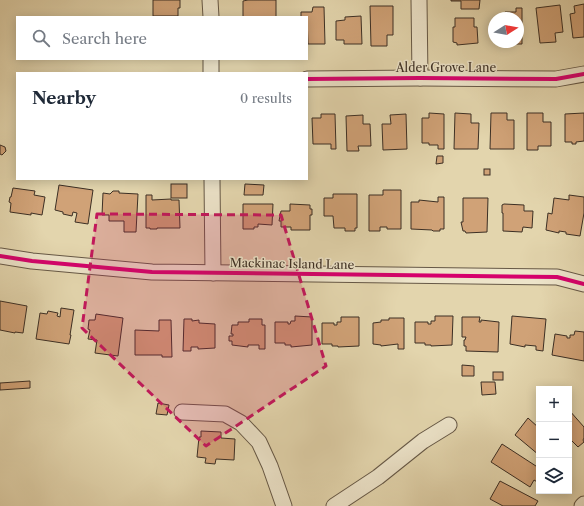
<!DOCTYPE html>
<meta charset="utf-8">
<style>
:root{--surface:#fff;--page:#f2f2f3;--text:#1f2937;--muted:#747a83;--line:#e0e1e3}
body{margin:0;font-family:"Libre Caslon Text",serif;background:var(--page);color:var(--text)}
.controls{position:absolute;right:12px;bottom:12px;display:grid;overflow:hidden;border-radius:0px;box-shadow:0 2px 10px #0003}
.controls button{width:36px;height:36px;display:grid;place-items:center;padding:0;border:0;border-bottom:1px solid var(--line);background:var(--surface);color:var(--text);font:20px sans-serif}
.compass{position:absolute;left:488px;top:12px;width:36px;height:36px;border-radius:50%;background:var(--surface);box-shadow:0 2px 10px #0003;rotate:79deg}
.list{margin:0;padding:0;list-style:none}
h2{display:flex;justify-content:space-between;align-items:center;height:52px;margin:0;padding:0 16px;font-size:17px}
h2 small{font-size:13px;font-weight:400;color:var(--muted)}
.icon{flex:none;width:22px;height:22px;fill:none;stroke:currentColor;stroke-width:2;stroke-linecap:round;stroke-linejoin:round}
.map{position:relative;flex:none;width:584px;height:506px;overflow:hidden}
.search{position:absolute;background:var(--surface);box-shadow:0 2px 10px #0003;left:16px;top:16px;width:292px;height:44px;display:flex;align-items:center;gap:10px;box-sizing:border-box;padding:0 14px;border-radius:0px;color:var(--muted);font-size:15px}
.panel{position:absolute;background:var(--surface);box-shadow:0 2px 10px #0003;left:16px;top:72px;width:292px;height:108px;border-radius:0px}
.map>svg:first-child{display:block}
.building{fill:#d0a277;stroke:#3c2f24}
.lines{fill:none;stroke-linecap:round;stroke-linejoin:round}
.minor-casing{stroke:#665846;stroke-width:17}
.minor{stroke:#ede4ca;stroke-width:15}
.cycleway-casing{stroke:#ede4ca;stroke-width:6}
.cycleway{stroke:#d6006c;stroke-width:4}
.marked{fill:#c2185b;fill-opacity:0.2;stroke:#c2185b;stroke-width:3;stroke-dasharray:8 5;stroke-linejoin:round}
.labels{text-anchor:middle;stroke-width:3;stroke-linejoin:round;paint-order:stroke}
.street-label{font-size:12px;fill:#3c2f24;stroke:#ede4ca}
</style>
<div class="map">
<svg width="584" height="506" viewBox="0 0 584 506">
<rect width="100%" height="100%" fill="#e3d5ad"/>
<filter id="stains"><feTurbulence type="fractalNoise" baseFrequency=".005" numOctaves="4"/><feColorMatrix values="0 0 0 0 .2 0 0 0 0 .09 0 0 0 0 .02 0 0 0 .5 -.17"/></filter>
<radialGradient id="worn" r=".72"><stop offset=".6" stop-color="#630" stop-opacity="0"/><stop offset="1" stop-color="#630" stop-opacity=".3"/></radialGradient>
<g class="building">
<path d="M153 0H180V8H178V16H153Z"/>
<path d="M248 0H276V17H243V1Z"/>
<path d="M451 0H480L479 9H461V1H451Z"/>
<path d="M584 4V37L573 38 570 14 575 13 574 6Z"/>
<path d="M560 5 563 32 555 33 556 42 540 43 536 8Z"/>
<path d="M370 6H393V35H387V46H371Z"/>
<path d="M313 7H324L325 44H308L307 17H301V12H312Z"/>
<path d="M516 8H522V44H507V42H518V18H499V16H505V12H516Z"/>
<path d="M361 16 362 44H344V40H336V21L345 20V17Z"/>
<path d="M455 18H474V27H477L478 43 457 45V43L453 42V27H455Z"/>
<path d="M429 113 444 114V149H438V145H429V143H422V118H429Z"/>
<path d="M455 113 471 114V123H479L478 149H454Z"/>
<path d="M491 113H507V120H514V149H490Z"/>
<path d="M527 113H543V122H551V146H538V150H527Z"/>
<path d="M584 113V141L576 142V144H572V142H565V114Z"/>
<path d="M321 114H335L336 149H331V144H313L312 118H321Z"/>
<path d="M406 114 407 149 383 150 382 124H391L390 115Z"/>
<path d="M363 115V124H370L371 146H358L359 151H347L346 116Z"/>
<path d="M0 145 5 147 6 151 2 155 0 154Z"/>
<path d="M437 156H443V163L436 164Z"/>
<rect x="484" y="169" width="6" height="6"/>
<rect x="171" y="184" width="16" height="14"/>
<path d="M245 184 264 185 263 195H244Z"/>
<path d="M59 185 93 190 88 224 75 222 77 213 73 212 72 216 63 214V212L55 210Z"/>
<path d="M13 188 35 191 34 195 45 197 42 215 31 213V215L10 212 11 203 9 202 10 197H11Z"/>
<path d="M383 190H401V229H387V227H380V231H369V195H383Z"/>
<path d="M113 191H119V193L138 194 136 232H124V221H109V215H102L103 193 110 194Z"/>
<path d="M333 194H357V228H355V231H345V228H334L333 216H324V198H333Z"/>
<path d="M146 195H152V200L171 199V200H179L180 228H157V229H150V228H146Z"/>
<path d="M569 195 584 197V213L580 236 566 234V232L559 231V233L546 230 548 213 552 214 554 198 569 200Z"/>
<path d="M438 197H444V229H440V231H433L432 230 411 229V202H419V200L438 202Z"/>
<path d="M463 198H488L487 232 466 233 465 231H463L461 222H463Z"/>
<path d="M243 204H273L272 225 258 224V227H254V229H243Z"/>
<path d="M290 204 310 205V209H312V215H310V230H291V227H281V221H279L281 211H290Z"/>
<path d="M504 204 524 205V211H533L532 228 523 227 522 232 503 231V213H502V205Z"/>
<path d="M0 301 27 306 23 333 15 332V333L0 330Z"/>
<path d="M61 308 74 310 70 335H71L69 344 36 339 40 313 47 314 48 311 58 313 57 316 60 317Z"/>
<path d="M96 314 123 318 118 356 95 353 97 340 88 339 90 330 88 329 89 320H95Z"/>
<path d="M295 316 312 317V345L291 347V345H285V343H275V322H288V324H290L291 321H295Z"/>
<path d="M435 316H453L452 345 431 346V345H425V343H415V322H428V324H431V321H435Z"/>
<path d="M512 316 546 319 543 351 536 350V346L525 345V347L510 344Z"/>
<path d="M341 317H359V346L338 347V346H332V344H322V323H334V325H337V322H341Z"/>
<path d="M462 317H480L479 322H481V320L499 322 498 352 466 351V346H464V340H465L466 337H462Z"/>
<path d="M389 318H404V349H398V344L381 346V345L373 344V323L381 322V320H389Z"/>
<path d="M184 319H192V321L199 320V323L215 324V348L198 349V347H191V351H183Z"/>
<path d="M249 319H262V325H265V349H259V345H248V347L232 345V341H229V336H233V334H231L232 325H238V322H249Z"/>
<path d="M159 320H171L172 357H162V355H135V330L159 331Z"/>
<path d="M575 331 584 332V361L552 355 555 334 567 336V338H570V335H574Z"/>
<path d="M462 365 474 366V376H462Z"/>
<rect x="493" y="372" width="10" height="8"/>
<path d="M30 381V388L0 390V383Z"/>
<path d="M481 382H495L496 394 482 395Z"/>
<path d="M158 403 169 405 167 415 156 414Z"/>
<path d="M569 410 584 427V438L583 440 584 442 578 447 569 438Z"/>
<path d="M528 418 539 428V455L515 435Z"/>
<path d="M201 431 221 432V438L235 439 234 460 216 459 215 464 205 463 206 458 197 457 199 437H201Z"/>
<path d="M502 444 539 468V483L534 480 530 487 491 462Z"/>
<path d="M500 481 538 501 535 506H503L490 499Z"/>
</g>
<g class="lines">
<defs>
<g id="minor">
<path d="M210 0 211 17"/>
<path d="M419 0 420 78"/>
<path d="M211 59V73"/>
<path d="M307 79 420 78 556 79 584 74"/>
<path d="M212 179 213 273"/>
<path d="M0 256 32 261 152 272 557 277 584 284"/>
<path d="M182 412 225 414 241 423 259 442 270 466 284 506"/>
<path d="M334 506 378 477 423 441 449 425"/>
<path d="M582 506 584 504"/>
</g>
</defs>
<use href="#minor" class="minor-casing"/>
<use href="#minor" class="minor"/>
<defs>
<g id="cycleway">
<path d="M307 79 420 78 556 79 584 74"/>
<path d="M0 256 32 261 152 272 557 277 584 284"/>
</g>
</defs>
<use href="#cycleway" class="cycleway-casing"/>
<use href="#cycleway" class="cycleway"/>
</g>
<path class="marked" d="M97 214 281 215 326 366 206 446 82 328Z"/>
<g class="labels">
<g class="street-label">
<text x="446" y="72">Alder Grove Lane</text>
<text transform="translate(292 264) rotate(1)" y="4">Mackinac Island Lane</text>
</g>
</g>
<rect width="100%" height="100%" filter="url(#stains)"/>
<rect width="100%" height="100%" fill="url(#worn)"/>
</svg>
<div class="controls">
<button>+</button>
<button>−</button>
<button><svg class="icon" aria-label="layers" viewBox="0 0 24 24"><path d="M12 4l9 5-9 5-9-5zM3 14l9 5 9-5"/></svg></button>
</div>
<svg class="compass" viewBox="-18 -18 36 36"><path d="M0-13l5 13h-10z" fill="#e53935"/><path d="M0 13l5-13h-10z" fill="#747a83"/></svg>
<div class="search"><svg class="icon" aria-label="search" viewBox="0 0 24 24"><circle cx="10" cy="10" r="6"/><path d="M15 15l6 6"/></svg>Search here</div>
<section class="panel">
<h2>Nearby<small>0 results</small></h2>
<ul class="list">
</ul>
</section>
</div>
